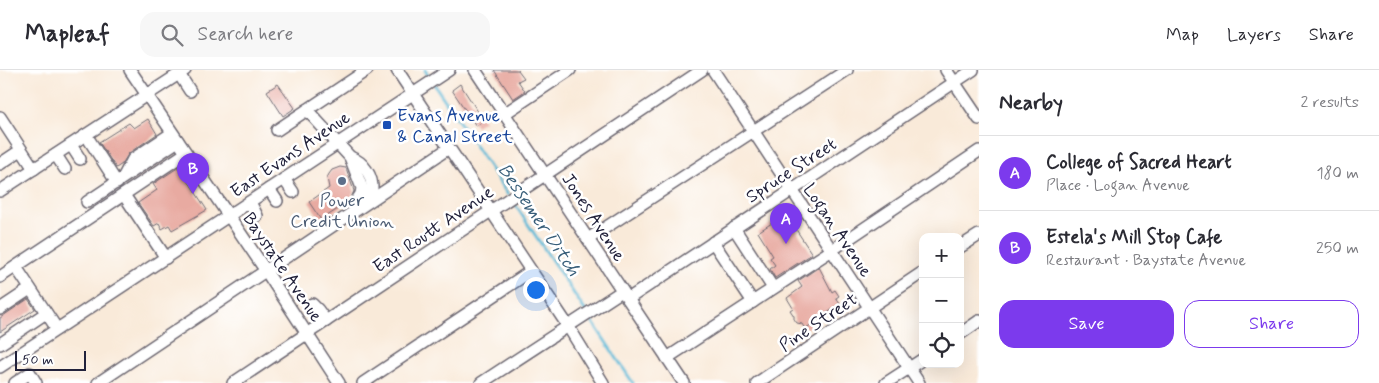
<!DOCTYPE html>
<meta charset="utf-8">
<style>
:root{--surface:#fff;--page:#f7f7f7;--text:#2b2b33;--muted:#7c7c81;--line:#e1e1e2;--accent:#7c3aed}
body{margin:0;font-family:Mynerve,sans-serif;background:var(--page);color:var(--text)}
.controls{position:absolute;right:15px;bottom:15px;display:grid;overflow:hidden;border-radius:10px;box-shadow:0 5px 20px #0002}
.controls button{width:45px;height:45px;display:grid;place-items:center;padding:0;border:0;border-bottom:1px solid var(--line);background:var(--surface);color:var(--text);font:25px sans-serif}
.scale{position:absolute;left:15px;bottom:12px;width:71px;box-sizing:border-box;padding-left:5px;border:2px solid #22223b;border-top:0;font-size:14px;line-height:18px;white-space:nowrap;color:#22223b;-webkit-text-stroke:4px #fff;paint-order:stroke}
.you{position:absolute;left:535px;top:219px;width:18px;height:18px;margin:-12px;border:4px solid #fff;border-radius:50%;background:#1a73e8;box-shadow:0 0 0 8px #1a73e833}
.badge{display:grid;place-items:center;width:32px;height:32px;border-radius:50%;background:var(--accent);color:#fff;font-size:16px;font-weight:700}
.pin{position:absolute;translate:-50% -41px;filter:drop-shadow(0 1px 2px #0008)}
.pin::after{content:'';position:absolute;top:26px;width:18px;height:15px;background:inherit;clip-path:polygon(0 0,100% 0,50% 100%)}
.list{margin:0;padding:0;list-style:none}
h2{display:flex;justify-content:space-between;align-items:center;height:65px;margin:0;padding:0 20px;font-size:21px}
h2 small{font-size:16px;font-weight:400;color:var(--muted)}
.list li{display:grid;grid-template-columns:32px 1fr auto;gap:15px;align-items:center;box-sizing:border-box;height:75px;padding:0 20px;border-top:1px solid var(--line)}
.list b{display:block;font-size:19px;white-space:nowrap}
.list p{margin:0;font-size:16px;white-space:nowrap;color:var(--muted)}
.list em{font-size:16px;font-style:normal;color:var(--muted)}
.actions{display:flex;gap:10px;padding:15px 20px}
.actions a{flex:1;padding:11px 0;border:1px solid var(--accent);border-radius:15px;text-align:center;font-size:18px;color:var(--accent)}
.actions .main{background:var(--accent);color:#fff}
.icon{flex:none;width:28px;height:28px;fill:none;stroke:currentColor;stroke-width:2;stroke-linecap:round;stroke-linejoin:round}
.map{position:relative;flex:none;width:979px;height:313px;overflow:hidden}
header{display:flex;align-items:center;gap:30px;box-sizing:border-box;height:70px;padding:0 25px;background:var(--surface);border-bottom:1px solid var(--line)}
header strong{font-size:24px}
nav{display:flex;gap:28px;margin-inline-start:auto;font-size:18px}
.search{width:350px;height:45px;background:var(--page);display:flex;align-items:center;gap:12px;box-sizing:border-box;padding:0 18px;border-radius:15px;color:var(--muted);font-size:19px}
main{display:flex}
aside{flex:1;background:var(--surface)}
.map>svg:first-child{display:block}
.lines{fill:none;stroke-linecap:round;stroke-linejoin:round}
.stream{stroke:#58b8d6;stroke-width:3}
.building{fill:#e8aaa1}
.minor-casing{stroke:#6d6872;stroke-width:14}
.minor{stroke:#fff;stroke-width:11}
.transit-dot{fill:#1a4fb4;stroke:#fff;stroke-width:2}
.service-dot{fill:#5c6f8a;stroke:#fff;stroke-width:2}
.labels{text-anchor:middle;stroke-width:5;stroke-linejoin:round;paint-order:stroke}
.transit-label{font-size:18px;fill:#164399;stroke:#fff;text-anchor:start}
.street-label{font-size:18px;fill:#22223b;stroke:#fff}
.service-label{font-size:18px;fill:#4e5e75;stroke:#fff}
.water-label{font-size:19px;font-style:italic;fill:#385e79;stroke:#fff}
</style>
<header>
<strong>Mapleaf</strong>
<div class="search"><svg class="icon" aria-label="search" viewBox="0 0 24 24"><circle cx="10" cy="10" r="6"/><path d="M15 15l6 6"/></svg>Search here</div>
<nav><a>Map</a><a>Layers</a><a>Share</a></nav>
</header>
<main>
<div class="map">
<svg width="979" height="313" viewBox="0 0 979 313">
<rect width="100%" height="100%" fill="#fff"/>
<filter id="ink" filterUnits="userSpaceOnUse"><feTurbulence type="fractalNoise" baseFrequency=".02" numOctaves="2"/><feDisplacementMap in="SourceGraphic" scale="10" xChannelSelector="R" yChannelSelector="G"/><feConvolveMatrix kernelMatrix="1 2 1 2 8 2 1 2 1" color-interpolation-filters="sRGB"/></filter>
<filter id="wash" filterUnits="userSpaceOnUse"><feTurbulence type="fractalNoise" baseFrequency=".0096" numOctaves="4" result="noise"/><feDisplacementMap in="SourceGraphic" scale="20" xChannelSelector="R" yChannelSelector="G"/><feGaussianBlur stdDeviation="1.12" result="paint"/><feColorMatrix in="noise" values="0 0 0 0 0 0 0 0 0 0 0 0 0 0 0 0 0 1.4 0 .05"/><feComposite in="paint" operator="in"/></filter>
<g filter="url(#wash)">
<rect width="100%" height="100%" fill="#f9ead9"/>
<g class="lines">
<g class="stream">
<path d="M425 0 430 9"/>
<path d="M434 14 508 125"/>
<path d="M512 130 633 313"/>
</g>
</g>
<g id="blocks">
<g class="building">
<path d="M494 0H518L524 8 518 11 525 21 513 29Z"/>
<path d="M278 14 295 38 283 46 267 21Z"/>
<path d="M460 14 484 51 476 56 452 20Z"/>
<path d="M148 49 157 64 129 83 122 94 116 98 99 72 129 53 134 58Z"/>
<path d="M179 97 207 140 172 160 169 155 162 159 159 153 154 156 138 133 157 120 153 114Z"/>
<path d="M340 97 346 98 354 121 350 131 321 150 309 132 329 118 327 108 329 104 332 100Z"/>
<path d="M786 144 812 184 775 208 770 199 775 195 770 188 773 186 758 162Z"/>
<path d="M819 197 832 222 835 220 839 226 836 228 840 234 805 259 802 254 797 253 794 249V246L790 240 793 238 787 228 802 217 798 211Z"/>
<path d="M28 229 35 239 0 262V248Z"/>
</g>
</g>
</g>
<g filter="url(#ink)">
<use href="#blocks" fill-opacity="0" stroke="#6d6872" stroke-width="1"/>
<g class="lines">
<defs>
<g id="minor">
<path d="M130 0 266 201 339 313"/>
<path d="M397 0 568 256 603 313"/>
<path d="M475 0 684 313"/>
<path d="M713 0 919 313"/>
<path d="M946 0 979 49"/>
<path d="M179 4 190 21"/>
<path d="M307 40 350 87 362 118 361 124 357 130"/>
<path d="M504 44 570 0"/>
<path d="M0 47 34 99"/>
<path d="M277 60 367 0"/>
<path d="M86 65 117 113"/>
<path d="M71 75 80 89"/>
<path d="M56 85 65 99"/>
<path d="M350 87C364 92 373 106 372 121L361 128"/>
<path d="M0 94 21 80"/>
<path d="M124 106 133 89 172 63"/>
<path d="M284 109 293 122"/>
<path d="M269 119 277 131"/>
<path d="M0 121 185 0"/>
<path d="M124 125 166 188"/>
<path d="M87 132 178 71"/>
<path d="M250 132 257 146"/>
<path d="M734 158 773 218"/>
<path d="M588 169 847 0"/>
<path d="M713 172 753 232"/>
<path d="M960 177 979 165"/>
<path d="M16 197 57 259"/>
<path d="M0 207 186 83"/>
<path d="M628 229 973 0"/>
<path d="M312 234 318 240 326 251"/>
<path d="M0 239 30 219"/>
<path d="M960 264 979 251"/>
<path d="M0 274 46 243"/>
<path d="M667 288 832 180 979 81"/>
<path d="M0 297 449 0"/>
<path d="M15 313 30 303 36 313"/>
<path d="M98 313 449 78"/>
<path d="M233 313 702 0"/>
<path d="M363 313 531 201"/>
<path d="M481 313 622 221"/>
<path d="M757 313 923 202"/>
<path d="M886 313 923 289"/>
</g>
</defs>
<use href="#minor" class="minor-casing"/>
<use href="#minor" class="minor"/>
</g>
</g>
<rect class="transit-dot" x="382" y="50" width="10" height="10" rx="2.5"/>
<circle class="service-dot" cx="342" cy="111" r="5"/>
<g class="labels">
<g class="transit-label">
<text x="397" y="51">Evans Avenue<tspan x="397" dy="21">&amp; Canal Street</tspan></text>
</g>
<g class="street-label">
<text transform="translate(290 84) rotate(-34)" y="6">East Evans Avenue</text>
<text transform="translate(791 100) rotate(-33)" y="6">Spruce Street</text>
<text transform="translate(594 147) rotate(57)" y="6">Jones Avenue</text>
<text transform="translate(433 159) rotate(-34)" y="6">East Routt Avenue</text>
<text transform="translate(838 160) rotate(56)" y="6">Logan Avenue</text>
<text transform="translate(283 197) rotate(56)" y="6">Baystate Avenue</text>
<text transform="translate(818 252) rotate(-34)" y="6">Pine Street</text>
</g>
<g class="service-label">
<text x="342" y="136">Power<tspan x="342" dy="21">Credit Union</tspan></text>
</g>
<g class="water-label">
<text transform="translate(540 149) rotate(56)" y="7">Bessemer Ditch</text>
</g>
</g>
</svg>
<div class="controls">
<button>+</button>
<button>−</button>
<button><svg class="icon" aria-label="locate" viewBox="0 0 24 24"><circle cx="12" cy="12" r="6"/><path d="M12 2v4M12 18v4M2 12h4M18 12h4"/></svg></button>
</div>
<div class="scale">50 m</div>
<div class="you"></div>
<div class="pin badge" style="left:786px;top:174px">A</div>
<div class="pin badge" style="left:193px;top:124px">B</div>
</div>
<aside>
<h2>Nearby<small>2 results</small></h2>
<ul class="list">
<li><span class="badge">A</span><div><b>College of Sacred Heart</b><p>Place · Logan Avenue</p></div><em>180 m</em></li>
<li><span class="badge">B</span><div><b>Estela's Mill Stop Cafe</b><p>Restaurant · Baystate Avenue</p></div><em>250 m</em></li>
</ul>
<div class="actions"><a class="main">Save</a><a>Share</a></div>
</aside>
</main>
